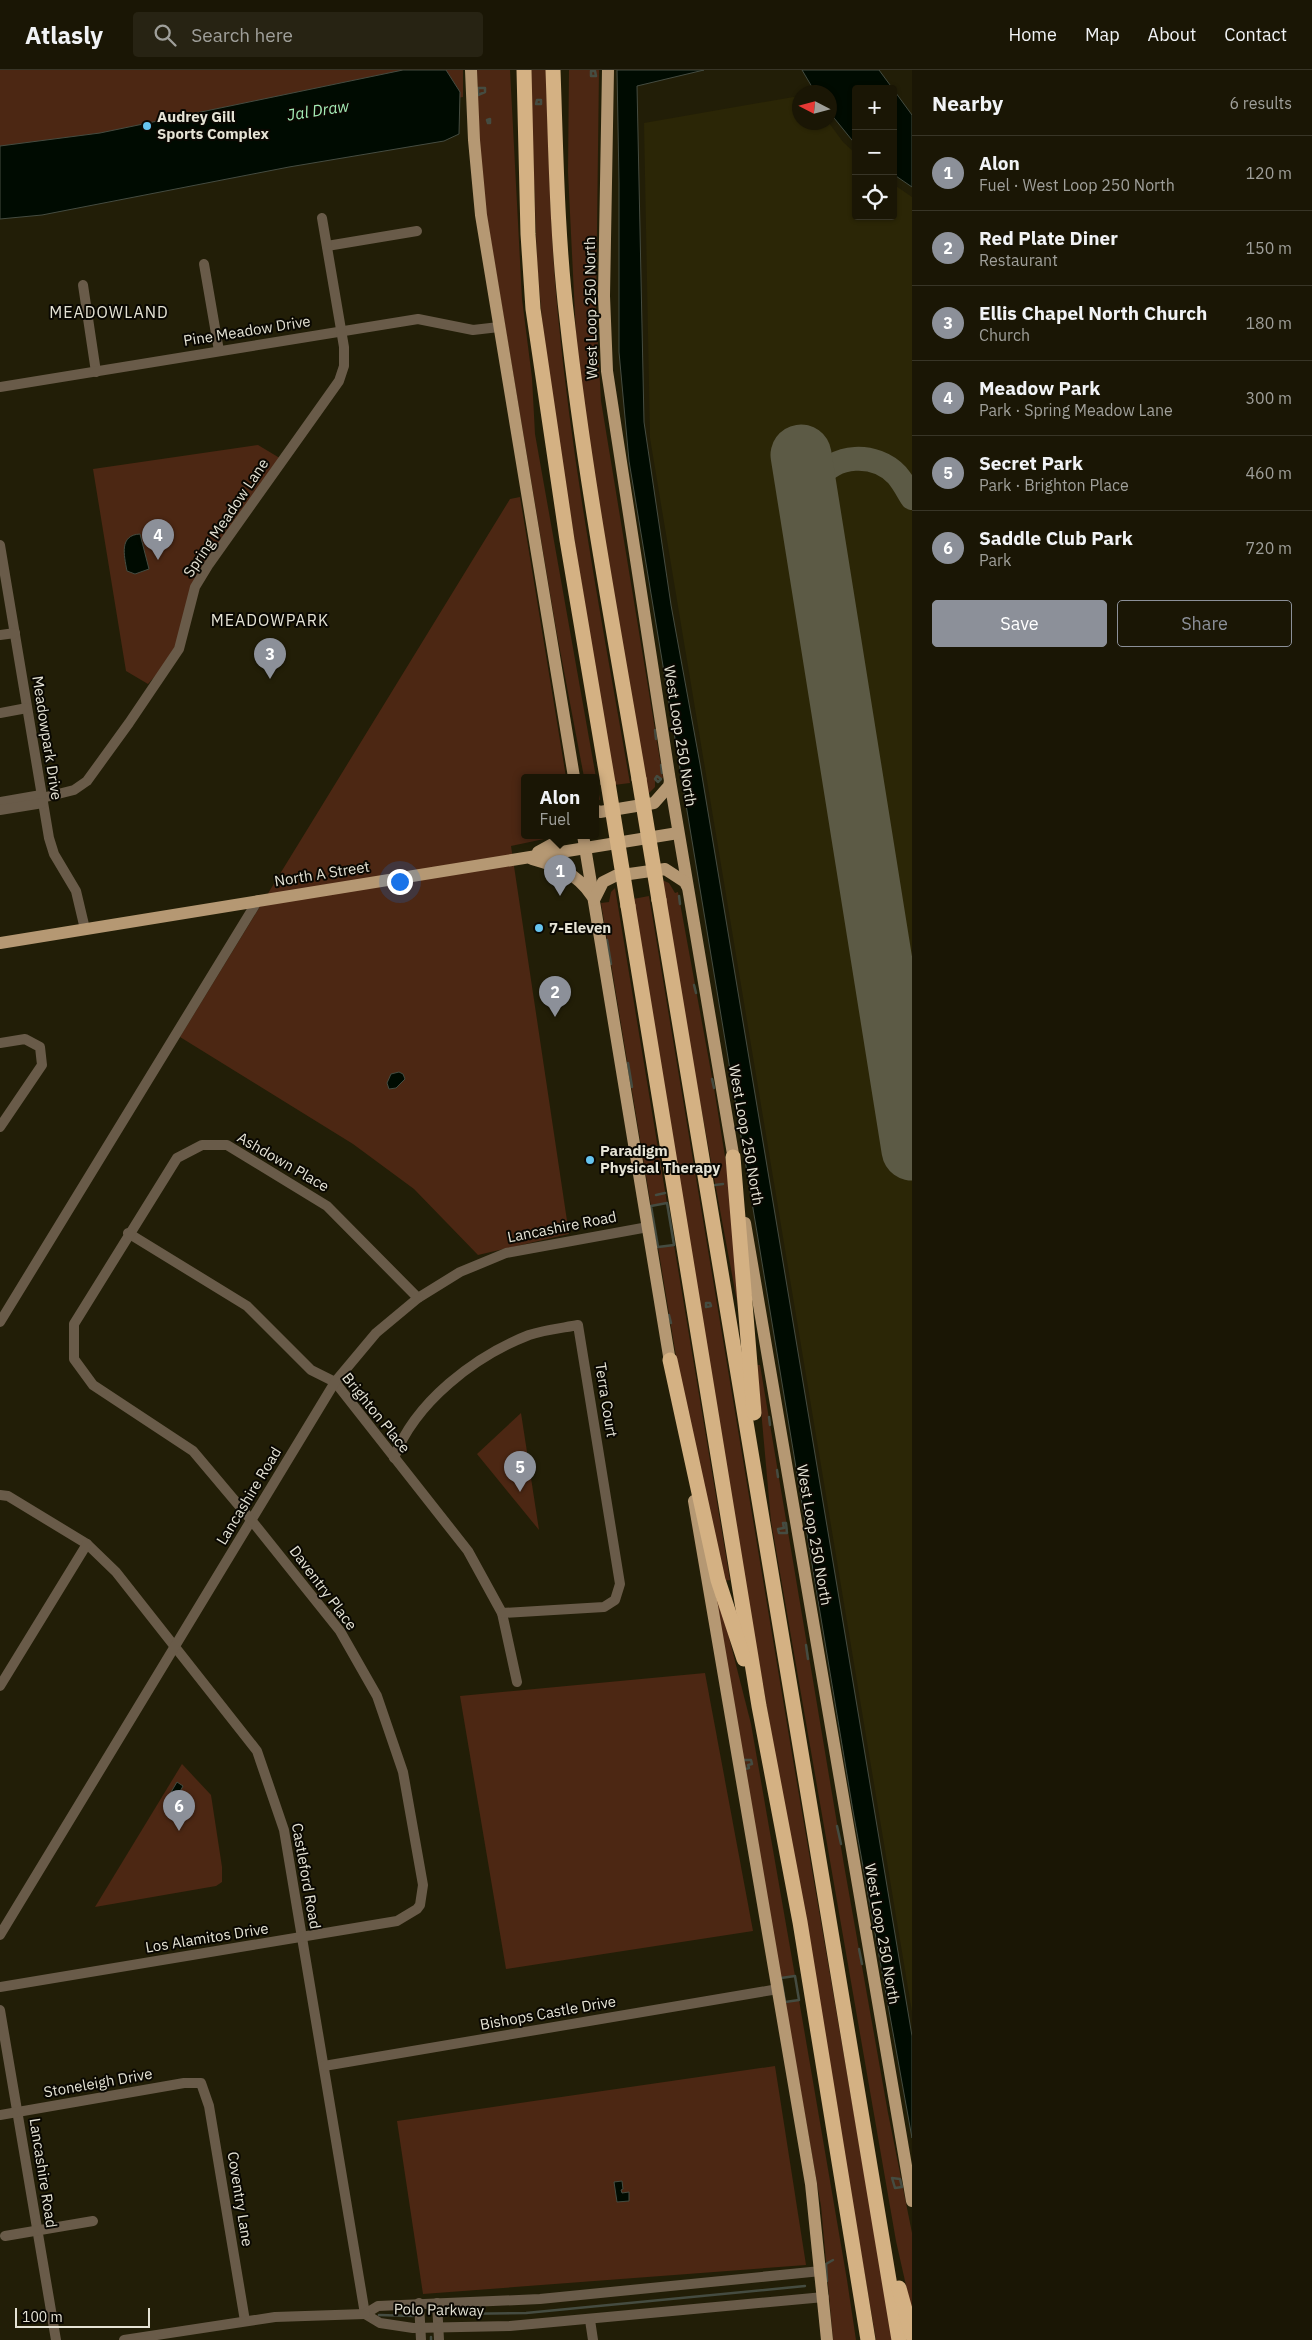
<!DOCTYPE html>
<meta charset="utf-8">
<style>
:root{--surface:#1a1605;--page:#272313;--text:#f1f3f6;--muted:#9f9f9a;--line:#383527;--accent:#8c9099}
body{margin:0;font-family:"IBM Plex Sans",sans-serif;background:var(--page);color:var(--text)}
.controls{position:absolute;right:15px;top:15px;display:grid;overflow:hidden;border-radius:5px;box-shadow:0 1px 4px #0004}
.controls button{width:45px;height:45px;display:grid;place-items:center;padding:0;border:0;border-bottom:1px solid var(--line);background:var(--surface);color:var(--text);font:25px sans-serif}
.compass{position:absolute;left:792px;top:15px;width:45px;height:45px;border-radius:50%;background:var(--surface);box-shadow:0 1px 4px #0004;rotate:276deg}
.scale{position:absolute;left:15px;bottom:12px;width:135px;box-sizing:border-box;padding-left:5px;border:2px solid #e5e3d5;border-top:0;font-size:14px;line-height:18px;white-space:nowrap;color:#e5e3d5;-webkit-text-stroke:4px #0a0802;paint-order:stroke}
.you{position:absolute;left:399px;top:811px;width:18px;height:18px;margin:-12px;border:4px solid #fff;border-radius:50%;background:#1a73e8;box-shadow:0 0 0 8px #1a73e833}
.badge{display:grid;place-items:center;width:32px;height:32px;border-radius:50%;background:var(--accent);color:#fff;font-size:16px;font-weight:700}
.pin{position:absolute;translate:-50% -41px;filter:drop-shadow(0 1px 2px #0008)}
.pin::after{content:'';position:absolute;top:26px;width:18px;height:15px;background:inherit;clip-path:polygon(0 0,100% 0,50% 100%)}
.popup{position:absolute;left:521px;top:704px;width:78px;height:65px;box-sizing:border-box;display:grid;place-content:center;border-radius:5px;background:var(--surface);filter:drop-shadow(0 1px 4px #0005);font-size:16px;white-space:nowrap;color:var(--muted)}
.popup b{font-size:19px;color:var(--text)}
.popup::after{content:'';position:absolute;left:50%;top:100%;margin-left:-10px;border:10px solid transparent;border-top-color:var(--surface)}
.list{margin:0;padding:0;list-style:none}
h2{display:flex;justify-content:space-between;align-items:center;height:65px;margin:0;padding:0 20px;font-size:21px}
h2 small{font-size:16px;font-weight:400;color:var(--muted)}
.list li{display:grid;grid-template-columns:32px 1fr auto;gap:15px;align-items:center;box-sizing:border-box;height:75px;padding:0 20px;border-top:1px solid var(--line)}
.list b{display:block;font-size:19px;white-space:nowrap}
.list p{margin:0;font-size:16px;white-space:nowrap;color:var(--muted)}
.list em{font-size:16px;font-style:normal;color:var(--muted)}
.actions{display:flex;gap:10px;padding:15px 20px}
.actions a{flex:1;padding:11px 0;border:1px solid var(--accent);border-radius:5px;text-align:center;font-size:18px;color:var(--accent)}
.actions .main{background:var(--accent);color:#fff}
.icon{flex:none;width:28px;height:28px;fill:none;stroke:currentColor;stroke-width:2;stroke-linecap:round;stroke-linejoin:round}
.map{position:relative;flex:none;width:912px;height:2270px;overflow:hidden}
header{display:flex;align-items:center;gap:30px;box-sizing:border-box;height:70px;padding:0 25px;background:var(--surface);border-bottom:1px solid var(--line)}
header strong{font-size:24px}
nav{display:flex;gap:28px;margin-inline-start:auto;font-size:18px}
.search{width:350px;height:45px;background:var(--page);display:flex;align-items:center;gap:12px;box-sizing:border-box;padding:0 18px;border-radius:5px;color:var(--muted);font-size:19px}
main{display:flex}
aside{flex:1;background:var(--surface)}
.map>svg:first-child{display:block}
.built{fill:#2b2606}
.green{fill:#4c2713}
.water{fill:#000b01;stroke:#454c41}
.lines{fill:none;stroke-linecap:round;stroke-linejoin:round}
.stream{stroke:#454c41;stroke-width:2.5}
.taxiway{stroke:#5c5a45;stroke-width:24}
.runway{stroke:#5c5a45;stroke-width:61}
.minor{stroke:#695b49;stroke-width:10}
.major{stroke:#b59873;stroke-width:12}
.highway{stroke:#d4b183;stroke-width:15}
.highway-bridge{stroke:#d4b183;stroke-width:15}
.poi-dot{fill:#66c4ef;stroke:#0a0802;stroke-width:2}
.labels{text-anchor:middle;stroke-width:4;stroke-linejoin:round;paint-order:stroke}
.poi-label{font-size:15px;font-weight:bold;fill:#e5e3d5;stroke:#0a0802;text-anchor:start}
.street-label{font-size:15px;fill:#e5e3d5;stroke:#0a0802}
.water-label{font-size:16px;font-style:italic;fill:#a4ebb5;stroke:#0a0802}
.neighbourhood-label{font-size:16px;letter-spacing:1px;fill:#e5e3d5;stroke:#0a0802}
</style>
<header>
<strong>Atlasly</strong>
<div class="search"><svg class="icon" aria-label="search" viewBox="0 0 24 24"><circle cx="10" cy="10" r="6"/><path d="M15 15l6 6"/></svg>Search here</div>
<nav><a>Home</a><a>Map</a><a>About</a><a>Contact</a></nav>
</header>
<main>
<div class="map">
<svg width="912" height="2270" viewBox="0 0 912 2270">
<rect width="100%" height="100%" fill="#221e07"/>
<path class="built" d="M799 26V52L829 53 843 72 856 84V146H893V114L912 127V1942L650 368 644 53Z"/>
<g class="green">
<path d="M0 0H463V27L0 104Z"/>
<path d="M477 0H510L522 229 532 308 535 364 600 730 595 728V707H584L556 559 486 142 479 78Z"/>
<path d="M530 0H546C549 82 550 164 558 246 573 402 603 558 630 713L614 715 546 294 537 193Z"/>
<path d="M569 0H599L596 240 601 331 663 708 655 710V717L648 724 591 389 577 286 568 102Z"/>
<path d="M258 375 283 390 194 510 179 579 148 614 126 601 93 399Z"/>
<path d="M520 427 566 707H525V765H550L544 769 511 776 569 1164 478 1185 414 1119 353 1074 180 967 510 429Z"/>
<path d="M662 810 669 813 675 823 678 822 714 1018 732 1130 738 1237 685 951Z"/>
<path d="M615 818 667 1133 651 1136 601 833 609 832 611 822Z"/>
<path d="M649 826 793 1690 893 2270H876L746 1517 633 829Z"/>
<path d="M674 1175 730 1510 724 1511 685 1341 658 1177Z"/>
<path d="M757 1295H760L844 1795 888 2043 912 2163V2242L896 2171 771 1451Z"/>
<path d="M521 1343 539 1460 477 1384Z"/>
<path d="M718 1524 751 1654 795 1906 781 1908 715 1525Z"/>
<path d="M705 1603 753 1861 506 1899 460 1626Z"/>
<path d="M182 1694 211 1725 222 1797V1812L216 1816 95 1837Z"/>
<path d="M799 1930 847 2210 856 2270H833L821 2136 785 1932Z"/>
<path d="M775 1996 806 2195 423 2224 397 2051Z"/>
</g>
<g class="water">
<path d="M403 0H446L460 22 459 64 444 71 289 97 42 145 0 149V76L100 63Z"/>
<path d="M617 0H704L637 16 644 352 671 535 700 694 912 1966V2068L853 1741 629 391 619 282V113Z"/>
<path d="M802 0H879L893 19H856V75L830 43 829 22H815Z"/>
<path d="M893 19 912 45V117L893 104Z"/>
<path d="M140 464 149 499 135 504 127 501C124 485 119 465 140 464Z"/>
<path d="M399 1002 403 1004 405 1009 396 1018 389 1019 387 1013 391 1004Z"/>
<path d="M177 1712 183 1716 178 1725 184 1729 180 1738 167 1729Z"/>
<path d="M622 2111 623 2119 621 2120 622 2123 629 2122V2131L617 2132 614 2112Z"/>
</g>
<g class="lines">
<g class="stream">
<path d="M591 1H595L596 6H591Z"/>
<path d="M478 18H485V22L478 25Z"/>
<path d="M537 30H541V34H536Z"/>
<path d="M490 49V53H488L487 50Z"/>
<path d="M655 660 656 669"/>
<path d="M661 695 662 703"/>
<path d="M657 706 661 709 658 712 655 709Z"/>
<path d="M679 826 680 834"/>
<path d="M607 870 611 894"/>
<path d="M694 915 696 923"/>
<path d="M628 993 632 1017"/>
<path d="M712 1009 714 1018"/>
<path d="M642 1078 643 1086"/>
<path d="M715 1115 723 1114"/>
<path d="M656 1125 665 1123"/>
<path d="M667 1133 674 1175 658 1177 651 1136Z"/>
<path d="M706 1233H710L711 1236 706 1237Z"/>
<path d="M669 1245 671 1253"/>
<path d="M769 1347 770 1355"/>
<path d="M777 1400 778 1407"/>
<path d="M783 1453H786L787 1463H779L778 1459 784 1458Z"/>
<path d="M806 1575 808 1589"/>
<path d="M743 1690H751L752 1694 748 1695 749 1698 745 1699Z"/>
<path d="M837 1756 841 1774"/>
<path d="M859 1879 862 1894"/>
<path d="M795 1906 799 1930 785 1932 781 1908Z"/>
<path d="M892 2108 900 2109 902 2117 895 2118Z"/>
<path d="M827 2211 826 2194 833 2190"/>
<path d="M452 2244 526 2243 805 2216"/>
<path d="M379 2245 413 2246"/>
<path d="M431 2267V2270"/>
</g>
<path class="taxiway" d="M809 433C811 426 813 418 817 411 834 383 875 382 897 405 903 412 907 420 912 428"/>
<path class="runway" d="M801 385 912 1080"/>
<g class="minor">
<path d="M327 176 417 161"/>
<path d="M204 194 219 281"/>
<path d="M83 215 96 302"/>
<path d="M0 317 418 249 473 260 499 257"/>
<path d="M0 475 49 768 54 784 76 821 85 859"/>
<path d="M0 565 15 563"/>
<path d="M0 643 27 638"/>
<path d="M42 728 74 720 87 711 129 653 179 579 195 517 209 494 339 311 344 296V277L322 148"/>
<path d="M0 732 41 725"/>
<path d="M0 740 43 733"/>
<path d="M0 973 25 969 40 977 42 995 0 1057"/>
<path d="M128 1163 247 1236 311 1300 335 1312 468 1481 502 1543 517 1612"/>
<path d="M0 1252 258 830"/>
<path d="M394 1388C415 1332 475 1286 529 1265 544 1260 562 1258 578 1255L620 1514 615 1530 604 1537 502 1543"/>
<path d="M0 1425 8 1426 87 1474 116 1502 257 1681 284 1760 365 2244"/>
<path d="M0 1616 87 1474"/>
<path d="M0 1865 335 1312 376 1263 418 1228 460 1202 506 1183 648 1157"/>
<path d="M0 1917 397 1851 417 1839 420 1835 423 1815 403 1702 377 1626 340 1561 252 1451 193 1381 93 1315 74 1289V1254L177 1088 202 1075H227L327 1136 418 1228"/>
<path d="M0 1940 56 2270"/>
<path d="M324 1996 778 1919"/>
<path d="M0 2045 184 2013H201L209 2036 245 2251"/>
<path d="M5 2166 93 2151"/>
<path d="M419 2233 421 2270"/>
<path d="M437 2233 439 2270"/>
<path d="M365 2244 380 2253 413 2258 510 2256 824 2227"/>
<path d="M365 2244 378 2236 540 2229 821 2201"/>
<path d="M590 2250 593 2270"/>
<path d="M124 2270 275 2247 365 2244"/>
</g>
<g class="major">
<path d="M471 0 474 70 481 145 574 707"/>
<path d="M608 0 604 226 607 301 670 711 735 1096"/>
<path d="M595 740 600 742 654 733 669 716 670 711"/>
<path d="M583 765 671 1298"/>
<path d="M538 782 558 771 562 765"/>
<path d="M532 789C557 796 577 803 592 826"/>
<path d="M594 830 603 812 615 806 665 799 685 812 687 816"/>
<path d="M0 873 678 763"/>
<path d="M745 1153 912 2131"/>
<path d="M694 1431 811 2114 827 2270"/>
</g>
<g class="highway">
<path d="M524 0 528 164 533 239 567 470 608 713"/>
<path d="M553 0C556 83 557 167 567 249 584 403 613 556 639 709"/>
<path d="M659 830 899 2270"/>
<path d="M628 836 759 1636 800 1852 868 2270"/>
<path d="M733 1087 754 1343"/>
<path d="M670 1290 718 1510 744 1589"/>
<path d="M899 2218 912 2265"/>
</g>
<g class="highway-bridge">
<path d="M639 709 659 830"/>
<path d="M608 713 628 836"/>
</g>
</g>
<g class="poi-dot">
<circle cx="147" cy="56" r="5"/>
<circle cx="539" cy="858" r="5"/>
<circle cx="590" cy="1090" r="5"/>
</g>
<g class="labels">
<g class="poi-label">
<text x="157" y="52">Audrey Gill<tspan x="157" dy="17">Sports Complex</tspan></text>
<text x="549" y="863">7-Eleven</text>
<text x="600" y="1086">Paradigm<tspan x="600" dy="17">Physical Therapy</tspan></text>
</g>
<g class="street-label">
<text transform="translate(591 238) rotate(-91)" y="5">West Loop 250 North</text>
<text transform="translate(247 261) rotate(-9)" y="5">Pine Meadow Drive</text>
<text transform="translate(226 448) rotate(-56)" y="5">Spring Meadow Lane</text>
<text transform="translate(680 666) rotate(81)" y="5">West Loop 250 North</text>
<text transform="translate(47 668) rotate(81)" y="5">Meadowpark Drive</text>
<text transform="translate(322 804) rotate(-9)" y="5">North A Street</text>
<text transform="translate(746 1065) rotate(80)" y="5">West Loop 250 North</text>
<text transform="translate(283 1092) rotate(30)" y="5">Ashdown Place</text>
<text transform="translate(562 1157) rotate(-11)" y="5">Lancashire Road</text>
<text transform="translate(606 1330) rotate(81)" y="5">Terra Court</text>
<text transform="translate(376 1343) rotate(51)" y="5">Brighton Place</text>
<text transform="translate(249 1426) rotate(-59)" y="5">Lancashire Road</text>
<text transform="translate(814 1465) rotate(80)" y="5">West Loop 250 North</text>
<text transform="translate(323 1518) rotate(53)" y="5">Daventry Place</text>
<text transform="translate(306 1806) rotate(80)" y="5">Castleford Road</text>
<text transform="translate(882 1864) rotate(80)" y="5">West Loop 250 North</text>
<text transform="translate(207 1868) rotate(-9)" y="5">Los Alamitos Drive</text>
<text transform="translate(548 1943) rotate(-10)" y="5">Bishops Castle Drive</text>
<text transform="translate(98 2013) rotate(-10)" y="5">Stoneleigh Drive</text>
<text transform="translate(43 2103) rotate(81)" y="5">Lancashire Road</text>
<text transform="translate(240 2129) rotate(81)" y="5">Coventry Lane</text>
<text transform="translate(439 2240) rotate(1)" y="5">Polo Parkway</text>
</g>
<g class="water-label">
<text transform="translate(318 40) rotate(-9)" y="6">Jal Draw</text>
</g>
<g class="neighbourhood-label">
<text x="109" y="248">MEADOWLAND</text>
<text x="270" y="556">MEADOWPARK</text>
</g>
</g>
</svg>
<div class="controls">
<button>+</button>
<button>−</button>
<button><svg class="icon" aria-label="locate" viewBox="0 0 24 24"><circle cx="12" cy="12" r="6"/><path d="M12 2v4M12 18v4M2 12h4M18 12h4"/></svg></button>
</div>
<svg class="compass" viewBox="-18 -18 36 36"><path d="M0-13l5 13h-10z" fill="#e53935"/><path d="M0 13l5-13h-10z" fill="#9f9f9a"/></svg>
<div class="scale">100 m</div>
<div class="you"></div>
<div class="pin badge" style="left:560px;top:826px">1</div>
<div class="popup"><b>Alon</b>Fuel</div>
<div class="pin badge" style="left:555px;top:947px">2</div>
<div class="pin badge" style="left:270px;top:609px">3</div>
<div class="pin badge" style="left:158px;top:490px">4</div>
<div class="pin badge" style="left:520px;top:1422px">5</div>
<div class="pin badge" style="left:179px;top:1761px">6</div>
</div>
<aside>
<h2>Nearby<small>6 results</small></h2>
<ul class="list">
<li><span class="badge">1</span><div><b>Alon</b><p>Fuel · West Loop 250 North</p></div><em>120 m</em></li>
<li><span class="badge">2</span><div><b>Red Plate Diner</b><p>Restaurant</p></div><em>150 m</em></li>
<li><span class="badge">3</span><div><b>Ellis Chapel North Church</b><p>Church</p></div><em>180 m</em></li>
<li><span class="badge">4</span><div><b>Meadow Park</b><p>Park · Spring Meadow Lane</p></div><em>300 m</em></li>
<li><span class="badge">5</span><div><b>Secret Park</b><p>Park · Brighton Place</p></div><em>460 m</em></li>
<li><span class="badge">6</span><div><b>Saddle Club Park</b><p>Park</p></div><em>720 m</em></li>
</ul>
<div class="actions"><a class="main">Save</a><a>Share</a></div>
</aside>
</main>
